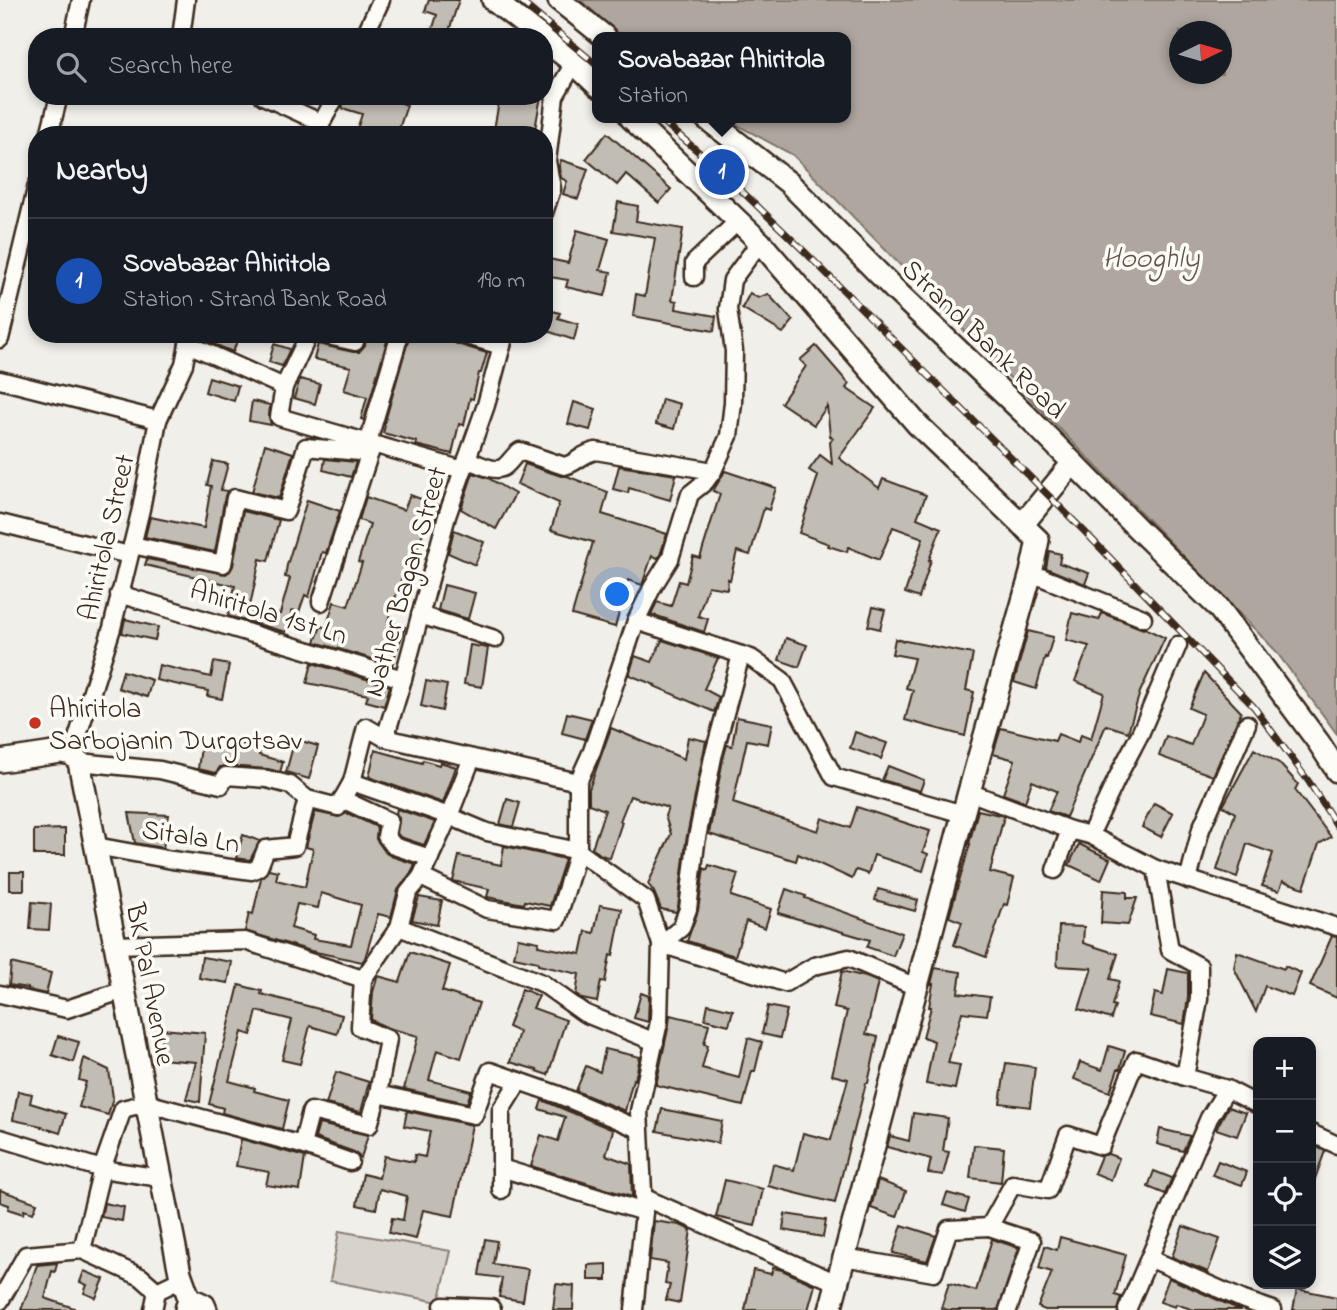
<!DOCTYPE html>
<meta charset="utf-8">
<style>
:root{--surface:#171b24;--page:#20242c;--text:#f1f3f6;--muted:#9ea1a6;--line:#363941;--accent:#c8321e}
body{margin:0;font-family:"Indie Flower",sans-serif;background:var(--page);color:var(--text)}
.controls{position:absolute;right:21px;bottom:21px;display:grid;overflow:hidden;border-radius:14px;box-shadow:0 4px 10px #0003}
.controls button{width:63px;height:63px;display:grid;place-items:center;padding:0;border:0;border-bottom:2px solid var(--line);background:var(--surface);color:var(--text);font:35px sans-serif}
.compass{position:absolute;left:1169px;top:21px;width:63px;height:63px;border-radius:50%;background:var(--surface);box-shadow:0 4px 10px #0003;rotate:85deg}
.you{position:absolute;left:618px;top:595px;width:24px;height:24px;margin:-18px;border:5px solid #fff;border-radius:50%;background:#1a73e8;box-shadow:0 0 0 10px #1a73e833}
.badge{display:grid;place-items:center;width:46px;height:46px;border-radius:50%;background:var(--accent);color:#fff;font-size:23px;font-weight:700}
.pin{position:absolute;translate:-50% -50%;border:4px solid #fff;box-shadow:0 2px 7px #0006}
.popup{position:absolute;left:592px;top:32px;width:259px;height:91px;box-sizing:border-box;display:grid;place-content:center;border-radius:14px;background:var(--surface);filter:drop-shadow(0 2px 5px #0005);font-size:23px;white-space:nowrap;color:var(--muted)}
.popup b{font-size:26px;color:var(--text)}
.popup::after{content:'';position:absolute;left:50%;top:100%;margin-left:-14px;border:14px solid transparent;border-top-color:var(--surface)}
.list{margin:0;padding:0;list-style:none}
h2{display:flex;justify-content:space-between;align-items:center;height:91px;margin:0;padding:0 28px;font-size:30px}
h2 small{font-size:23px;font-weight:400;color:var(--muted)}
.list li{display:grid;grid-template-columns:46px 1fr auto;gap:21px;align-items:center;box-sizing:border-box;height:126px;padding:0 28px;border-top:2px solid var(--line)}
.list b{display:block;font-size:26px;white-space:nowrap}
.list p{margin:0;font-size:23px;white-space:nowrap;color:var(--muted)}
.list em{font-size:23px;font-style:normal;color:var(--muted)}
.icon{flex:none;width:38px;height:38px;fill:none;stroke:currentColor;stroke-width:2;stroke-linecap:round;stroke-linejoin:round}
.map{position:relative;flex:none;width:1337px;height:1310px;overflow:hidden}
.search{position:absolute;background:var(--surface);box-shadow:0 4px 10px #0003;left:28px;top:28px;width:525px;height:77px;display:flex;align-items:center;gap:18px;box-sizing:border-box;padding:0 24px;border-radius:28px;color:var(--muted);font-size:26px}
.panel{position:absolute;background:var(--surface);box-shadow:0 4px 10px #0003;left:28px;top:126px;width:525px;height:217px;border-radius:28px}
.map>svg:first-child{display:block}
.green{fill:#d7d2cc;stroke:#897e75;stroke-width:2}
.water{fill:#aea69f;stroke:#80746b;stroke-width:2;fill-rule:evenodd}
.building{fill:#c1bcb4;stroke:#3b2a1e;stroke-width:2;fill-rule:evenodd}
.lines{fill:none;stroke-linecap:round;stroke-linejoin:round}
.minor-casing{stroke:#3b2a1e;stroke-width:21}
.major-casing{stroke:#3b2a1e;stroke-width:26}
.minor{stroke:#fdfcf7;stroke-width:16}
.major{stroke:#fdfcf7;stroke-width:21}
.rail-casing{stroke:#3b2a1e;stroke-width:7}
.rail{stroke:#fdfcf7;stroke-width:4.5;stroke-dasharray:13;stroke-linecap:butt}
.poi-dot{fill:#c8321e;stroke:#fdfcf7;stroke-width:2.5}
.labels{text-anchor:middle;stroke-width:7;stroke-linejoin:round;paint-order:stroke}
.street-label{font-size:28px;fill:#3b2a1e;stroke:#fdfcf7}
.poi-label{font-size:28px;fill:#3b2a1e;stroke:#fdfcf7;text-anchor:start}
.water-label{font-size:30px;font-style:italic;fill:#63554b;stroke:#fdfcf7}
</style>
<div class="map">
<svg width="1337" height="1310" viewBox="0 0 1337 1310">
<rect width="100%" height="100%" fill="#f1efea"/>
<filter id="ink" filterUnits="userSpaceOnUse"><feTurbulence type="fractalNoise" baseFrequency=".0143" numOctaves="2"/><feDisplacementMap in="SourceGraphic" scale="14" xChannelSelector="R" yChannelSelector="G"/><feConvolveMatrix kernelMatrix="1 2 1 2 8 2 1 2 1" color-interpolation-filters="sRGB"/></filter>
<g filter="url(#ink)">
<path class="green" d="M339 1231 451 1251 439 1302 330 1281Z"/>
<path class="water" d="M580 0H1337V734L1275 650 793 155 724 118H846V37H623ZM1180 32H1222V74H1180Z"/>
<g class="building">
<path d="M429 0H459L447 37H430L437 15 425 11Z"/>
<path d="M346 96H383L407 105 397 135H355L362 114 342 108Z"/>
<path d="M500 96H541L534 135H493Z"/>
<path d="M607 133 671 189 659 203 626 174 617 185 586 159Z"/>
<path d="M561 160 588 169 578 199 563 194 567 181 561 178 559 166Z"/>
<path d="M618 202 638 206 636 221 683 229 672 300 677 301 676 309 716 316 714 331 633 316 636 294 645 296 655 238 613 231Z"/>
<path d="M577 230 609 239 600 270 611 272 605 296 566 287 568 280 544 276V258L568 263Z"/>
<path d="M750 293 758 298 768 294 793 321 783 333 742 308Z"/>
<path d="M544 309 560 313 558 318 578 324 574 340 544 330Z"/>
<path d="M206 334H220L237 341 233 352 204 340Z"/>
<path d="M367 334H389L364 420 361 419 367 397 344 390 351 367 314 359 318 344 353 352H359L365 345Z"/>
<path d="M410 334H444L450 336 452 341 457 344 487 353 481 373H479L473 399 470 398 464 425 459 424 452 454 416 445 417 442 383 433 385 426 384 425Z"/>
<path d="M274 344 290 349 282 366 269 362Z"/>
<path d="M816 346 849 384 846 388 875 408 839 458 879 488 883 479 926 495 917 518 941 528 929 560H931L919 598 905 593 923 538 893 527 879 560 848 547 847 552 828 546 829 544 799 533 818 476 809 470 820 455 832 464 830 442 833 438 830 436 827 406 814 425 781 403 806 366 800 360Z"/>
<path d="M209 377 238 386 234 401 205 392Z"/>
<path d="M300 379 320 384 315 404 294 398Z"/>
<path d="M662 399 680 404 674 429 656 424Z"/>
<path d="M252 401 270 405 269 416 271 425 249 421Z"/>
<path d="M574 402 596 409 590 430 568 424Z"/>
<path d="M265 444 293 453 279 498 252 492Z"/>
<path d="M325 459 356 462 351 477 323 470Z"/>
<path d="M213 461 228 464 221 490 227 491 225 496 215 552 145 537 150 517 204 528 211 486 207 485Z"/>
<path d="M525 464 561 476H567L608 492 602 514 667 534 660 555 658 558 652 556 642 585 628 580 615 627 572 615 593 542 551 530 559 503 517 484Z"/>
<path d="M619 466 676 475 670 500 629 488 628 493 613 489Z"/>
<path d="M725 471 776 488 769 510 764 508 750 555 737 551 730 580 728 579 727 589 708 586 698 616 708 619 704 632 651 614 657 602 671 606 679 581 686 583 693 556 700 558 720 494 713 491Z"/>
<path d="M473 473 488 478 515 494 496 529 461 509Z"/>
<path d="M410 495 440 506 434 524 427 521 407 578 402 577 388 621 405 627 392 665 315 642 321 626 326 628 334 602 348 606 362 563 358 562 370 524 359 520 366 497 404 510Z"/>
<path d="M307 500 340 511 326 553 322 552 309 597 305 595 299 612 292 610 286 632 228 616 235 586 145 565 147 559 226 574 230 571 233 566 243 511 279 520 268 561 260 559 250 606 280 614 290 578 285 577 287 565Z"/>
<path d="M454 530 484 542 475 565 448 553Z"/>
<path d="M1049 551 1061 554 1059 563 1089 573 1085 584 1046 568Z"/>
<path d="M444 585 475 593 468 619 438 610Z"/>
<path d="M873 607 885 610 880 629 868 626Z"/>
<path d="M1072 613 1099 620 1102 613 1143 629 1145 628 1165 638 1140 692 1128 732 1106 725 1066 817 1048 811 1057 791 1032 781 1025 802 1003 794 1015 760 993 754 1001 728 1055 741 1058 734 1078 742 1081 735 1091 739 1104 693 1075 681 1089 646 1066 640Z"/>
<path d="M125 619 158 627 155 640 122 633Z"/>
<path d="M1028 631 1053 637 1047 658 1045 657 1036 689 1014 682Z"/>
<path d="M786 638 807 645 799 667 779 660Z"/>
<path d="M895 639 973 654 966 690 974 692 965 736 905 720 913 690 906 688 914 658 892 654Z"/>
<path d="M662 640 718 658 704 689 719 697 714 712 654 686 655 685 629 675 635 656 652 662Z"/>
<path d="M470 645 488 648 482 687 464 684Z"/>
<path d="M214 662 229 665 222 699 207 696 208 691 156 680 159 665 211 677Z"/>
<path d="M312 663 390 686 384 706 366 701 368 695 307 683Z"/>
<path d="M123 671 152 680 147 697 118 688Z"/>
<path d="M1204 673 1241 712 1213 776 1159 756 1166 736 1191 745 1203 714 1189 708Z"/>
<path d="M426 681 447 685 442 711 421 706Z"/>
<path d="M567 713 592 719 585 739 562 733Z"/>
<path d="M737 717 772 724 768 744 747 740 733 803 818 831 822 818 850 828 857 807 930 831 923 852 928 854 923 871 874 855 868 874 856 870 852 879 798 854 796 861 709 834 723 759 727 745 732 746Z"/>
<path d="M611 728 684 759 688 737 706 741 686 841 678 907 676 912 661 909 654 892 648 884 671 834 665 816 668 808 630 796 620 821 622 822 610 858 601 855 592 848 605 810 589 804V789Z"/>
<path d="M855 732 887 743 881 759 850 748Z"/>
<path d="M295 739 318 746 309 779 286 772Z"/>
<path d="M231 743 260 746 259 755 283 762 280 772 268 769 227 766 220 767 216 773 198 769 201 747 230 750Z"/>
<path d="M1254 749 1279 763 1298 784 1295 790 1331 837 1319 844 1304 888 1283 881 1279 891 1262 886 1273 853 1247 844 1237 877 1217 870 1235 813 1223 806Z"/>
<path d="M375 750 422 763 423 760 439 765 440 762 456 767 443 803 369 777Z"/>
<path d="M888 766 924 780 920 791 882 780Z"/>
<path d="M507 799 520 803 513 827 500 824Z"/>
<path d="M1154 803 1173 813 1161 837 1142 827Z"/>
<path d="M397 809 435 822 424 845 400 837 397 833 399 822V818L396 813Z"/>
<path d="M978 810 1004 816 990 872 1014 878 1007 905 1004 904 986 957 954 945 962 922 949 917 970 844H969Z"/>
<path d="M315 812 339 817 347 813 377 827 376 839 386 853 391 856 415 864 412 871 398 890 391 917 378 914 365 958 362 962 311 951 245 931 249 913 253 914 261 878 269 869 278 871 276 880 305 887 313 849 306 847ZM321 893 361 905 351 945 313 939 314 935 291 928 297 904 318 908Z"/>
<path d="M129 813 169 815 163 848 135 843Z"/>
<path d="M65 829V855H34V830Z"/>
<path d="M243 835 260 841 250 860 236 858Z"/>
<path d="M1079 844 1110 859 1101 880 1069 865Z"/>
<path d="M504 846 565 859 550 906 525 901 524 904 487 897 489 889 453 881 459 856 501 865Z"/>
<path d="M709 865 738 874 731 896 771 909 765 928 746 921 735 956 687 941 698 911 704 868 707 870Z"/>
<rect x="10" y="872" width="14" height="18"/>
<path d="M786 889 806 896 805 898 902 933 893 956 867 947 870 940 778 913Z"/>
<path d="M878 889 918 900 915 911 875 900Z"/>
<path d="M1103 890 1127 892V898H1137L1128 925 1101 923Z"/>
<path d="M419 897 442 901 437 925 412 920Z"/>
<path d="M32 902 51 904 49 930 30 929Z"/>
<path d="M600 905 622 909 613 956 610 955 605 982 601 981 597 1002 582 999 576 995 579 974 538 965V962L514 957 518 938 539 942 538 946 581 954 586 931 594 933Z"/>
<path d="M1059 926 1084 927 1083 943 1118 954 1110 979 1119 981 1112 1005 1115 1006 1111 1019 1079 1009 1092 968 1057 966Z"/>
<path d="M1332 936 1337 937V998L1310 986Z"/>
<path d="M410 952 450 965 442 991 479 1003 461 1058 437 1050 429 1080 471 1091 467 1103 404 1089 418 1036 388 1028 371 1020 373 992 377 978 378 976 400 982Z"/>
<path d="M1237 952 1284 969 1285 966 1301 973 1292 996 1265 986 1256 1012 1234 968Z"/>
<path d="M202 957 232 962 228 983 199 978Z"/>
<path d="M11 963 51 973 46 994 28 990V988L9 985Z"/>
<path d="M935 968 961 972 958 993 990 997 987 1015 962 1012 948 1063 960 1065 955 1089 926 1084 934 1041 923 1037 931 1007H929L933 984H931Z"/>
<path d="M1168 969 1188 973V997L1184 1024 1150 1016 1155 993 1163 995Z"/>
<path d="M842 971 866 977 878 982 866 1034 878 1037 868 1083H866L853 1135 852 1134 835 1203 768 1186 773 1164 794 1170 803 1133 831 1140 848 1079 832 1075 847 1011 834 1008Z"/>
<path d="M239 985 262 991 261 994 342 1015 337 1034 310 1026 300 1064 282 1060 292 1020 257 1011 251 1035 242 1032 229 1081 255 1088 254 1091 289 1100 282 1129 222 1113 223 1108 209 1104Z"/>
<path d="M522 989 539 996 533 1008 566 1020 548 1075 536 1071 537 1070 510 1062 519 1032 508 1027Z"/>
<path d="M641 993 649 996 648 1022 634 1018Z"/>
<path d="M708 1004 733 1010 729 1025 705 1019Z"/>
<path d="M768 1006 787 1010 780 1038 762 1034Z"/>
<path d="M670 1015 709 1024 704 1044 708 1045 702 1068 739 1078 748 1038 762 1042 755 1071H752L743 1106 656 1085 669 1024Z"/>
<path d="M162 1029 205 1033 200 1102 186 1099 196 1062 160 1059Z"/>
<path d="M58 1036 79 1042 73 1062 52 1055Z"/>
<path d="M1109 1046 1125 1051 1120 1069H1118L1110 1092 1074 1079 1080 1062 1102 1070Z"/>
<path d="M605 1049 640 1057 635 1080 633 1079 625 1111 576 1091 586 1066 600 1072Z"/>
<path d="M84 1058 109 1070 113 1098 108 1115 79 1107 86 1082 79 1080Z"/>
<path d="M1006 1063 1035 1067 1030 1107 1000 1103Z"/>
<path d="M336 1072 369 1082 361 1112 326 1104Z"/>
<path d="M18 1091 32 1094 30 1103 66 1114 60 1133 41 1127 42 1126 13 1120Z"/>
<path d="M542 1100 613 1130 606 1155 631 1164 632 1197 531 1166 541 1135 558 1141 565 1117 539 1109Z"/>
<path d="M1228 1107 1246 1113 1237 1136 1216 1129Z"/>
<path d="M662 1109 722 1121 718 1143 657 1131Z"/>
<path d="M407 1111 472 1125 453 1216 423 1210 416 1239 389 1233 392 1218 403 1220 407 1196 380 1189 376 1209 357 1205 363 1174 379 1178 384 1156 414 1162 415 1155 425 1157 430 1131 404 1126Z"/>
<path d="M913 1113 948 1118 943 1151 949 1152 943 1175 928 1173 931 1159 887 1147 890 1136 909 1141Z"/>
<path d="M319 1124 368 1135 361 1158 354 1152 315 1138Z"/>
<path d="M1160 1129 1190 1136 1183 1151 1157 1144Z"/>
<path d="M241 1139 305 1157 300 1190 266 1185 269 1172 236 1166Z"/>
<path d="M1311 1144 1325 1151 1312 1187H1311Z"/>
<path d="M974 1145 1004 1148 1001 1182 970 1178Z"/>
<path d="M1108 1154 1119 1158 1111 1180 1094 1173 1101 1156Z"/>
<path d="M1218 1161 1247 1172 1242 1185 1212 1175Z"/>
<path d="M1154 1171 1172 1178 1165 1194 1148 1187Z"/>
<path d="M725 1180 763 1189 755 1226 716 1217Z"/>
<path d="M878 1180 906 1191 897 1217 871 1208Z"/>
<path d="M0 1190 37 1203 33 1213 24 1210 23 1214 8 1209 9 1205 0 1202Z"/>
<path d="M947 1193 969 1199 965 1212 943 1205Z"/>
<path d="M104 1203 124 1207 122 1221 101 1217Z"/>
<path d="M785 1214 826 1220 823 1237 783 1230Z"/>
<path d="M654 1221 680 1225 691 1230 680 1303 666 1300 670 1285 665 1284 668 1263 650 1260Z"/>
<path d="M902 1225 936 1236 927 1261 893 1253Z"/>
<path d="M1183 1226 1220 1239 1208 1272 1172 1257Z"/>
<path d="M1060 1237 1126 1255 1115 1295 1121 1297 1117 1310H1045L1038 1307 1052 1272 1039 1268 1045 1246 1057 1250Z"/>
<path d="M485 1239 497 1241 493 1264 528 1269 523 1301 499 1297 502 1278 479 1275Z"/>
<path d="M992 1239 1019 1248 998 1310H948L941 1308 949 1283 976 1291Z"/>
<path d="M57 1263 55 1272 52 1271 45 1298 74 1308V1310H21L32 1282H31L37 1265Z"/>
<path d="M607 1264V1280H588V1265Z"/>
<path d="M773 1268 782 1270 815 1285 808 1310H745L753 1270 771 1274Z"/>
<path d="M84 1271 104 1279 96 1298 84 1293 87 1285 80 1282Z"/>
<path d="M1169 1278 1240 1310H1241H1194L1176 1304 1175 1307 1160 1302Z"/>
<path d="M556 1284 574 1286 573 1310H553Z"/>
<path d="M1297 1289 1337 1297V1310H1293Z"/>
</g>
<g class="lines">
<defs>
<g id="minor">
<path d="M73 37 81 0"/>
<path d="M181 37 186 0"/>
<path d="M364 37 381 0"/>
<path d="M263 96 322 123"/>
<path d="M49 135 59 96"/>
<path d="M315 135 336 96"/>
<path d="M544 213 552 189 547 161 555 96 574 63"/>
<path d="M694 277V263L738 221"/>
<path d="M319 334 355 342 357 334"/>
<path d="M460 334 502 346"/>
<path d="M0 339 37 185"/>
<path d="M188 344 284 387 279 417 463 470"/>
<path d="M0 380 158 420"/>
<path d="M284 387 309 334"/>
<path d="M368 442 400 334"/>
<path d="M467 459C476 463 493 472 502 468 509 465 513 455 520 451L564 466C576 464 582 453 596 451L713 471"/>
<path d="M0 523 129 555"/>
<path d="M132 545 223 564 235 498 286 511 306 447 370 453"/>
<path d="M1031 573 1143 618"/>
<path d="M119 594 403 679"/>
<path d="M321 602 372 446"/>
<path d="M420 615 495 639"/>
<path d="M636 621 751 658 782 680 834 777 963 814"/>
<path d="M385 738 578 782"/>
<path d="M72 754 112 628 141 509 158 420 184 364 188 344 194 334"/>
<path d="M79 762 160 770 221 785 226 776 267 779 290 785 307 799 338 807 352 782 366 727 385 738 403 679 447 516 486 405 505 334"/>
<path d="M352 782 449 816 487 832 578 851 557 920 487 909 421 877"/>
<path d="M969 792 1070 830 1090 835 1156 869 1337 927"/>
<path d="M342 799 389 821 386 836 394 846 430 858"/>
<path d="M1090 835 1121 770 1140 734 1178 645"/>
<path d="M101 847 172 860 252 871 259 867 266 849 295 846 307 799"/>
<path d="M1156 869 1170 950 1199 966V999L1185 1077"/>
<path d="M1055 870 1070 830"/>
<path d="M1188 880 1201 829 1247 724"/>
<path d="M399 927 542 983 584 1013 655 1042"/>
<path d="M661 944 681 928 688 909 696 843 713 757 741 655"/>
<path d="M661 944 785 983 814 966 849 958 916 987"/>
<path d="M115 945 245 941 363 979"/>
<path d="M0 994 67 1009 124 990"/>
<path d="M378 1094 474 1115 490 1071 559 1095 639 1129"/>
<path d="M1311 1133 1337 1145"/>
<path d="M0 1138 102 1169 161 1178"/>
<path d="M302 1145 350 1162"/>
<path d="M501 1168 644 1212"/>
<path d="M501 1190V1110L519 1081"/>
<path d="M643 1197 837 1283"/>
<path d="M844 1257 934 1273 949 1229 989 1227"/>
<path d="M1149 1258 1244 1300 1273 1310"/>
<path d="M157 1291 141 1277 82 1250 102 1169 123 1109 146 1103 302 1145 311 1111 369 1125 378 1094 388 1039 360 1027 363 979 399 927 408 893 421 877 449 816 472 758"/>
<path d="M0 1301 26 1255 82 1250"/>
<path d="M443 1306 491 1308 492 1310"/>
<path d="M153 1310 157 1291 182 1279"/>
<path d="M634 1310 644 1212 639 1111 659 1022 661 944 646 900 578 851V782L592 751 636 621 652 588 670 559 690 494 705 482 713 471 729 436 733 403 734 351 728 309 732 280 760 242"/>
<path d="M1008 1310 1032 1241 989 1227 1013 1184 1048 1190 1068 1135 1101 1146 1136 1060 1185 1077 1227 1089 1258 1105"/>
<path d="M1127 1310 1209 1118 1227 1089"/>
</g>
<g id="major">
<path d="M493 0 541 37"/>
<path d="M559 0 605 37"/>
<path d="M544 40 574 63 598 86"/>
<path d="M631 118 760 242 917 424 1038 540 1031 573 969 792 830 1310"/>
<path d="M706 118 789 183 898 293 1025 414 1138 529 1218 607 1319 743 1337 771"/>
<path d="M1022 525 1073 463"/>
<path d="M0 761 60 752 72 754 79 762 180 1273 189 1298 186 1310"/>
<path d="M189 1298 204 1305 206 1310"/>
</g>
</defs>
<use href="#minor" class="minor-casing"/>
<use href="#major" class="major-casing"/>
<use href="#minor" class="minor"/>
<use href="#major" class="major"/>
<defs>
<g id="rail">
<path d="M519 0 598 66"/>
<path d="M659 118 722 172 805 252 1084 531 1254 707 1309 782 1337 826"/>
</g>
</defs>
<use href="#rail" class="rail-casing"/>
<use href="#rail" class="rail"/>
</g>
</g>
<circle class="poi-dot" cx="35" cy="723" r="7"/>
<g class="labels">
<g class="street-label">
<text transform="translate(985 338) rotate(44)" y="10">Strand Bank Road</text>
<text transform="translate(105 537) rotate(-77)" y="10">Ahiritola Street</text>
<text transform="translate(404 581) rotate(-74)" y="10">Nather Bagan Street</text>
<text transform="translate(269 611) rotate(17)" y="10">Ahiritola 1st Ln</text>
<text transform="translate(191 835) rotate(9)" y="10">Sitala Ln</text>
<text transform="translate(152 984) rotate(79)" y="10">BK Pal Avenue</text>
</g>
<g class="poi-label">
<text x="49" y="717">Ahiritola<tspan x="49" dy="32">Sarbojanin Durgotsav</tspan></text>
</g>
<g class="water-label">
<text x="1151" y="267">Hooghly</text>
</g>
</g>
</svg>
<div class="controls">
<button>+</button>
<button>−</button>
<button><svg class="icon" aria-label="locate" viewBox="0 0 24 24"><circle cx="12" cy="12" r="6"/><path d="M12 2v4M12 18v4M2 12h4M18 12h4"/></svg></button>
<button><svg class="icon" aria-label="layers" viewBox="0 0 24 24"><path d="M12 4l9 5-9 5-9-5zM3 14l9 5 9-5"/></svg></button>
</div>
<svg class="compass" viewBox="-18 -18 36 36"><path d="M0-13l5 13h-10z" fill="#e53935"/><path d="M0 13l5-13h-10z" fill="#9ea1a6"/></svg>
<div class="you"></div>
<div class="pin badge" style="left:722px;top:172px;background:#1a4fb4">1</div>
<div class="popup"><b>Sovabazar Ahiritola</b>Station</div>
<div class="search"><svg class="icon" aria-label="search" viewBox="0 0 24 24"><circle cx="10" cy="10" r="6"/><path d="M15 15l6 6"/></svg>Search here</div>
<section class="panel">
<h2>Nearby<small></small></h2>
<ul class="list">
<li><span class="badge" style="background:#1a4fb4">1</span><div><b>Sovabazar Ahiritola</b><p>Station · Strand Bank Road</p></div><em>190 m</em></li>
</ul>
</section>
</div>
